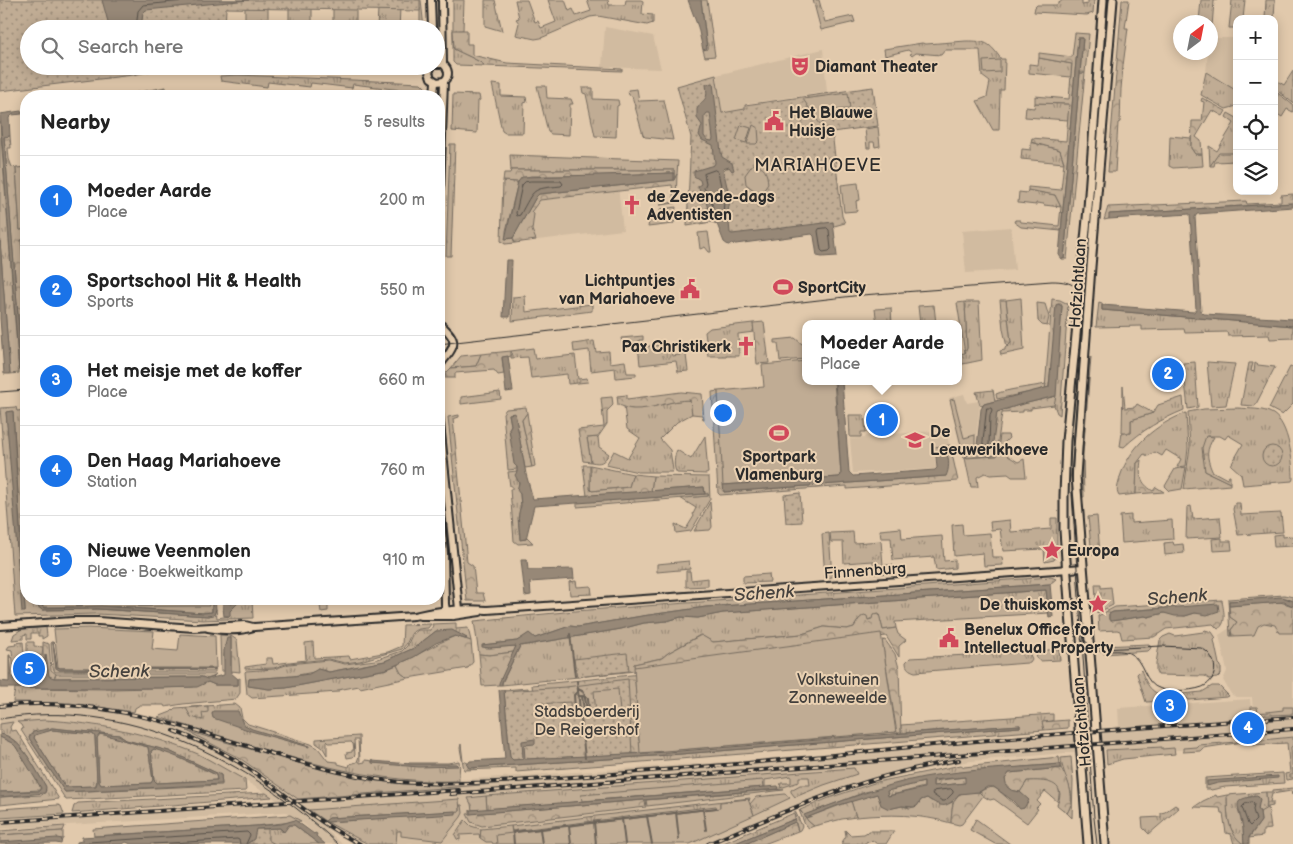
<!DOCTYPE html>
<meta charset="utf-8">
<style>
:root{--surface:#fff;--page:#f2f2f2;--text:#222;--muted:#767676;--line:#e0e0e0;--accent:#1a73e8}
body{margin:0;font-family:"Balsamiq Sans",sans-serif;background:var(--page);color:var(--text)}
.controls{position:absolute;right:15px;top:15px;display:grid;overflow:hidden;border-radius:10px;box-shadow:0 2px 12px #0003}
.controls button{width:45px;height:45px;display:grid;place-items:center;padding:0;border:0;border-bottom:1px solid var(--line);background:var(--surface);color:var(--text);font:25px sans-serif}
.compass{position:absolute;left:1173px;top:15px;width:45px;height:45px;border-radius:50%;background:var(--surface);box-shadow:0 2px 12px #0003;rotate:32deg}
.you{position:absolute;left:722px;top:412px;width:18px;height:18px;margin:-12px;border:4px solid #fff;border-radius:50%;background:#1a73e8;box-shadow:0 0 0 8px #1a73e833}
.badge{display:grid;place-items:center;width:32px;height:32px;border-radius:50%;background:var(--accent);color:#fff;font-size:16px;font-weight:700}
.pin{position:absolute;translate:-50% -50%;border:2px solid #fff;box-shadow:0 1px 5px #0006}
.popup{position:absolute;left:802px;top:320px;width:160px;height:65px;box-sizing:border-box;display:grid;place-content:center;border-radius:10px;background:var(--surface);filter:drop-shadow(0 1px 4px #0005);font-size:16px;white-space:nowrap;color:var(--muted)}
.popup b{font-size:19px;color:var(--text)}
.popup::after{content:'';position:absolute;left:50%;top:100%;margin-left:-10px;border:10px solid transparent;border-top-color:var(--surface)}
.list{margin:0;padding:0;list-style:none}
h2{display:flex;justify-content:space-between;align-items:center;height:65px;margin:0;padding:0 20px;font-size:21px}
h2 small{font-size:16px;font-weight:400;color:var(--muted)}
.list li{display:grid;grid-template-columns:32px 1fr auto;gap:15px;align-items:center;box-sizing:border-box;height:90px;padding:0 20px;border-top:1px solid var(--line)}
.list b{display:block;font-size:19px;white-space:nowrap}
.list p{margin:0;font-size:16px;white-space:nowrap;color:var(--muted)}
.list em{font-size:16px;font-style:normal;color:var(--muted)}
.icon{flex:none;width:28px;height:28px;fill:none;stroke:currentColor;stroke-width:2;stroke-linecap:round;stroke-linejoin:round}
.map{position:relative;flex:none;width:1293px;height:844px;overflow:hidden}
.search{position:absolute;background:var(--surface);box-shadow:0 2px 12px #0003;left:20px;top:20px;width:425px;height:55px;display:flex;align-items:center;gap:12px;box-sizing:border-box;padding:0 18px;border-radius:28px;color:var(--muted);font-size:19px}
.panel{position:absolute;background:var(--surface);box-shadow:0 2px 12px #0003;left:20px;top:90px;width:425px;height:515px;border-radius:20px}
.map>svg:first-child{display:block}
.built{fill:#d1bba0;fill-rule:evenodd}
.grass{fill:url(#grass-tufts);stroke:#766c60;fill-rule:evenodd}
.forest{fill:url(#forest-crowns);stroke:#766c60;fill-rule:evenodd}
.park{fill:url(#park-dots);stroke:#766c60}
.garden{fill:#c0ac94;stroke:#766c60}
.water{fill:#978877;stroke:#6c6359;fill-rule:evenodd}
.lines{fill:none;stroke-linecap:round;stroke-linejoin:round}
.shore{stroke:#565049;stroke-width:1}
.stream{stroke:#6c6359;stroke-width:2}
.tertiary-casing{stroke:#2b2b2b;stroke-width:10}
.secondary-casing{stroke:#2b2b2b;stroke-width:11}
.tertiary{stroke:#e9d0b1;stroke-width:6}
.secondary{stroke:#e9d0b1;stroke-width:7}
.tram{stroke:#2b2b2b;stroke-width:1}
.rail-casing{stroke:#2b2b2b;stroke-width:4}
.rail{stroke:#e9d0b1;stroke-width:2;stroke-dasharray:5.5;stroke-linecap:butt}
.labels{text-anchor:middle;stroke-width:4;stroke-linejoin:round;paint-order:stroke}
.poi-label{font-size:16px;font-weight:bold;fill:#2b2b2b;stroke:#e9d0b1;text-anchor:start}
.street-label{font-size:16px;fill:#2b2b2b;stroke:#e9d0b1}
.park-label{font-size:16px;fill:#413e3b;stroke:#e9d0b1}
.neighbourhood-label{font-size:18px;letter-spacing:1px;fill:#2b2b2b;stroke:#e9d0b1}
.water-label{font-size:18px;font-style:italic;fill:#46423e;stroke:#e9d0b1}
</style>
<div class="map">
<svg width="1293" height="844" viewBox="0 0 1293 844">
<defs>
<pattern id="grass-tufts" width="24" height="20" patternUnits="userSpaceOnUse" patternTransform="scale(1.25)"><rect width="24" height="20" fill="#c0ac94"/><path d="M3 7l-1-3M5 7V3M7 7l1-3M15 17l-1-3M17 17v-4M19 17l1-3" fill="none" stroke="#9c8c79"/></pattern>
<pattern id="forest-crowns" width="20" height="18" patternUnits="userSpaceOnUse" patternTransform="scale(1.25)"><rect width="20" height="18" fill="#c0ac94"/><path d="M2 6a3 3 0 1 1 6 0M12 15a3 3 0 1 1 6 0" fill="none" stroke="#9c8c79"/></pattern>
<pattern id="park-dots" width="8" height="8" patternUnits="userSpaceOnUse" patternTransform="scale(1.25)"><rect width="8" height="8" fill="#c0ac94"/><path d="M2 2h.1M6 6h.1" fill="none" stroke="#9c8c79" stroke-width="1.8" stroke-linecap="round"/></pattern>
</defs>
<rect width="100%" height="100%" fill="#e1c9ac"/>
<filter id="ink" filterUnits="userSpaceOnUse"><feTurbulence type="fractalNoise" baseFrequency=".02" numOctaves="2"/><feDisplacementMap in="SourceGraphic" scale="10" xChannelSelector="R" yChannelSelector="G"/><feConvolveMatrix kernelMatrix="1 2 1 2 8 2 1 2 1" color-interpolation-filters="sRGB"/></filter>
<g filter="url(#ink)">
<g class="built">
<path d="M605 27 653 36 661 69 602 67Z"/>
<path d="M1211 38H1237V91L1206 72 1208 53 1210 52Z"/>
<path d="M823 49 827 92 745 104V109L722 113 717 75Z"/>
<path d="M618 186 623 230 521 242 536 197Z"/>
<path d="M1011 227 1015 270 966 273 962 231Z"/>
<path d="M964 394 967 403 979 401 980 405 975 446 961 449 949 398Z"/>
<path d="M946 430 949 444 934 447 936 469 853 473 850 439 865 438 866 436Z"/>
<path d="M1281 621 1293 631V712L1253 714 1252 697H1236L1231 694 1223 680 1227 671 1219 635 1234 625Z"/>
<path d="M1250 699 1252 716 1293 714V737L1198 745 1196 748 1160 752V749L1157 747 1111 749 971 761 947 765 878 780 825 798 714 844H354L326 829 342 844H325L305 825 286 812 0 829V820L277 800 229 771 93 724 44 720 0 724V704L16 702 70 703 99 706 158 717 335 769 392 779 441 781 740 761 1113 728 1114 727 1119 726 1118 708ZM191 732 345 775 369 780 404 784 441 785 501 783 298 799 241 759Z"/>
</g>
<g class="grass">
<path d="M372 0H421L424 29H420V8H400L399 29H377L378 8H356V29H333V7H312V29H289V7H268V29H245V5Z"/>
<path d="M453 0H464L463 30 453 31 454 49C461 53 481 61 485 66L456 65 453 62Z"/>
<path d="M485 0H495L502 31 485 26Z"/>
<path d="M515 0H527L535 22 538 21 541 28 556 22 548 0H565L569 11 573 9 576 16 591 11 587 0H608L609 5H625L626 0H641L643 1 642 14 653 15V23L647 25 598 16 590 17 541 38 535 39 516 35 519 23 516 19 519 18Z"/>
<path d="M701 0H707L715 56 705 57 703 50 707 48Z"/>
<path d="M813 0H819L825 22 853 16 855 22 821 30Z"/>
<path d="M1063 0H1082V5L1088 4V0H1094L1093 13 1087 15 1034 12 1035 7 1037 5H1056Z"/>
<path d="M1201 0H1217L1214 1 1212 27H1211L1210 22H1199Z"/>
<path d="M1232 0H1245L1243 19H1237V28H1229Z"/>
<path d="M1266 0H1275L1274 19H1265Z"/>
<path d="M433 1H439L441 52H436V29H434Z"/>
<path d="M966 41C986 41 989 42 1001 59H1005L1004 90H1000L999 130H993L977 101 987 97 990 82 982 76 980 50H945L941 55 916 53 912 56 910 54 912 53 908 50 885 56 884 49 922 43 926 44Z"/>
<path d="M1039 58 1072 64 1071 77 1029 73V64L1038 65Z"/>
<path d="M1293 71V103L1274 88V79L1284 85Z"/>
<path d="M1206 72 1237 91V106L1226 109 1201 95Z"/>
<path d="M1080 73H1085L1067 259H1064Z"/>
<path d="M238 75 421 83 425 87 424 96H409V91L353 84 352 88 311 83 310 87 268 82 267 87 221 81 220 76Z"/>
<path d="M492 84 501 85V96L526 97 527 102 524 103 523 133H505L502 131Z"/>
<path d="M537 86H546L547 98 571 99 573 104H570L569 135 551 134 548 132Z"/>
<path d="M582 88H593V99L618 100 619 105 617 106 616 137 595 136 586 94 583 93Z"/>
<path d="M637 89 639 101 664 100 673 140 645 137 643 135 632 96 629 95 628 90Z"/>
<path d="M1274 90 1293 105V112L1287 109 1282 117 1274 112Z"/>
<path d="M453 94 479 95 480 100 478 101 477 133 452 131Z"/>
<path d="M1035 103 1069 104 1068 120 1025 117 1026 107 1034 108Z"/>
<path d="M1228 113 1237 118V153L1219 154 1210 166 1209 146 1217 151 1234 123 1226 117Z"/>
<path d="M0 122 19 373 10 374 0 241Z"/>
<path d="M1170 136 1191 138V148L1195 154H1202L1203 166 1173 168 1169 166Z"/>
<path d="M1031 142 1060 150 1064 163 1021 159 1022 149 1031 150Z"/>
<path d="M510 155 678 161 677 174 674 180V170H511Z"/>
<path d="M503 181 518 182 506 231V239L513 238 515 243 505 244 501 241Z"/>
<path d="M1028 190 1055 195 1061 207 1044 205V204L1036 203V205L1018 203 1019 192 1027 193Z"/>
<path d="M676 207 675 214 673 215V221H675L673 224 648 227 650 216 661 214 660 209Z"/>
<path d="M21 239H26V303Z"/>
<path d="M525 296 526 312 592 304V311L512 321 513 297Z"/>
<path d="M1021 298 1024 350 1001 355 1000 351 1005 350V348L1011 343 1006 300Z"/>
<path d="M1052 299 1060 300 1068 304 1060 415 1057 413 1054 405 1062 306 1061 304H1058L1049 385V387L1045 389Z"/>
<path d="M965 302H979L982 360 958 365V354L965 353 967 348Z"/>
<path d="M1099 302 1102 303V310L1293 326V338L1270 339 1269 335 1228 336 1227 332 1185 333 1184 329 1142 330V326L1096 327Z"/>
<path d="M1037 303 1045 304 1049 317 1047 326 1042 325 1038 321Z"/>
<path d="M934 305 936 324H920L918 306Z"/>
<path d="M891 308 892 324H877L875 309Z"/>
<path d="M753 323 754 332 738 334 739 356H708L705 332 710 328Z"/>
<path d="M643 336V340H639L640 347 670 344 672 356 680 355 681 348 685 347 688 371 678 372 676 361 640 365 638 345 623 347 621 338Z"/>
<path d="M594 341 596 352 609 351 610 363 625 361 627 373H636V376L616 378 615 368 591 371 589 350 574 352 573 344Z"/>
<path d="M533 348 535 359 575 355 578 379 587 378 588 382 568 384 567 374 531 378 528 357 511 358V351Z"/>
<path d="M481 354 476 366 451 368 461 356Z"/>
<path d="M1090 357H1091L1083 454 1084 497H1082V454Z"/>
<path d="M1195 362 1198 407 1188 409 1183 363Z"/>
<path d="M1207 362 1235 364 1226 405 1211 406Z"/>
<path d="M1249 363H1253L1251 371 1254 372 1255 363 1258 365 1275 367 1255 406 1241 405Z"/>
<path d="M1290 367 1293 368V404L1282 415 1269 408Z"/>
<path d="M993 390 995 401 984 404 982 406 980 405 976 392Z"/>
<path d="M500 392 501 399 461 404V397Z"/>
<path d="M1183 397 1184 410C1162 419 1142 430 1124 447L1120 446 1122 433H1131V420L1153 413 1158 405Z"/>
<path d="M954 399 964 438 975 435V448H971L972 453 964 458 950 400Z"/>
<path d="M686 400 691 401 692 414 677 422 660 439 670 450 673 470 672 472H638L606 465 614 451 628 458 640 438 627 429 624 406C643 413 666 401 686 400Z"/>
<path d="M16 407 17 411 26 410 23 418 26 456V599H37V606L42 610 97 609 208 616 215 612 216 609 217 618 230 616 229 611 242 599H252L253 618 203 620 97 614 15 616 0 408ZM6 412H13L25 612Z"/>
<path d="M526 407 527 413 522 420 532 467 525 468 515 414H509L511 425 509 429 517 469 508 470 503 413 506 409Z"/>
<path d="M1238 408C1249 409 1263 408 1273 414 1289 424 1293 462 1293 479L1292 481 1243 485 1241 474 1231 465 1243 444 1228 435 1225 439 1220 436H1207L1205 471 1230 483V485L1184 489 1190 447 1188 412 1204 409Z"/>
<path d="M1186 413 1188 448 1186 466 1177 467 1181 459 1166 450 1162 456 1155 452 1148 456 1144 454 1137 463 1136 494 1119 496C1115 490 1119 484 1120 477 1130 446 1156 424 1186 413Z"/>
<path d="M849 415H864L866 432H861V437H850Z"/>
<path d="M439 434 450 560 445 561 439 479Z"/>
<path d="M705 436 708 473 706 474 677 473C673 468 674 456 677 450L691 459Z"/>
<path d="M598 437 599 447 609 454C603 463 601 464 591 462L587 438Z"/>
<path d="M590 465 633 474 629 487 592 491 590 489Z"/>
<path d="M1186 467 1182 489 1170 491 1165 486 1175 469Z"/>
<path d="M517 471 520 494 521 506 518 518 520 539H526L527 537 533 543 518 544 514 541 510 489H512V486H510L508 472Z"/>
<path d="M653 476 709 477 710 499 691 531 676 533 675 524 686 529 694 516 693 514 696 508 680 498 708 496V494H705L704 487 651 491Z"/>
<path d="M710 502 712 527 710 530 694 531Z"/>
<path d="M1235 503H1240L1241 515 1281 513 1283 532 1238 535 1233 509Z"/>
<path d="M1191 506 1193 519 1220 517 1222 537 1186 539 1187 507Z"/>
<path d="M1131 515V523L1172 520 1173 539 1122 543 1120 516Z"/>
<path d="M1097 516 1100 554 1092 555 1088 517Z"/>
<path d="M1051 518H1057V555L1054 560 1045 562 1044 549 1003 551 1000 529 991 530 990 522 1010 520 1011 532 1051 529Z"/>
<path d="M962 524 963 535 990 533 992 557H1002L1003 565 984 566 983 553 954 556 952 525Z"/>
<path d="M901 528 902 539 942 536 944 561 955 560V568L936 570 934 557 893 560 891 538H881L880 530Z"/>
<path d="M853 532 854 543 881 541 883 565H893L894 573 874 574 873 561 844 563 843 542H831L830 533Z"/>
<path d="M829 533 832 577 825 578 822 534Z"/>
<path d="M1283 534V537L1292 536 1293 546 1274 547 1273 535Z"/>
<path d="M1222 538V541H1231L1232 550 1213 551 1212 539Z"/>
<path d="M1173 542 1174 545 1183 544 1184 553 1165 555 1164 543Z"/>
<path d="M689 561 690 569 657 572V564Z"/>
<path d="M453 570 456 599H447L445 571Z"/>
<path d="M686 571H690L691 580 708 578V586L686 587Z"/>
<path d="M769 574 770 582 743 583V576Z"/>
<path d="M1051 577 1056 579 1050 584 706 607 642 616 578 627 570 626 535 638 529 634 517 641 483 645 485 648 516 646 514 652 489 655 479 654 474 621 575 611Z"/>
<path d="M576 581 577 587 591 586 592 594 570 595 569 582Z"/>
<path d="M1095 584H1101V588L1111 587 1113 605 1097 613Z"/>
<path d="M1046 590 1049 613 895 622 896 628 883 630 879 615 868 620 859 619 854 627 847 629 824 627 802 634 713 642 700 635 668 653 662 658 634 664 635 671 502 685V683L520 646 621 629 644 623 667 621 681 617 698 618 723 613 765 610Z"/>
<path d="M1284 595 1293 597V601L1286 598 1229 601 1230 617 1237 622 1231 630 1232 636H1230L1228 599Z"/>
<path d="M319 599H373L328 602V611L321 612Z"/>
<path d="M456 623V629L468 628 471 641 465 639 467 638 436 631 414 648 385 661 329 672 324 670 293 676 249 679V686L269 689 286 688 387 669 397 665 401 673 408 678 360 688 359 686 338 690V692L252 698 247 694 245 672 246 671 274 669 289 664 328 660 345 664 375 660 402 651 407 646 412 635 418 630H430L433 626 432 624Z"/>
<path d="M431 624 428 628C405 629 414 637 402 649L360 661 345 663 328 659 289 663 274 668 245 669V667L266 664V658H272L273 664 306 660 305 643 313 642 314 658 349 656 350 659 388 652 402 646 403 625Z"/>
<path d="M46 627 47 636 42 639V636H38V633H31V639H27V634L23 635V639L12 640 14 634 22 629Z"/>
<path d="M1205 630 1212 632 1216 638 1214 640 1219 664 1221 666V674L1217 678 1209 679 1205 676 1158 675 1156 671V663L1160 640 1163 637 1170 634 1175 636 1203 632Z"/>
<path d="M220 635 231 636V638L227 639 224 655 225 671H221Z"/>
<path d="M23 642C24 656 26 669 24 682L20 681V679L14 674 12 650 7 649 9 646 16 645 15 643Z"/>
<path d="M27 642H34V646L43 647 42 656 30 653 29 659H27Z"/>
<path d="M51 642H53L56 667 59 670 215 669V672H55L53 668Z"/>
<path d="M1149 644 1151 648 1148 651 1104 654 1103 646Z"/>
<path d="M1059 649 1060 660 1040 661 1036 658 1038 651Z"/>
<path d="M1026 652H1029L1032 659 1030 662 1027 663 915 672C909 670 906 668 906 662L910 658Z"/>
<path d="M34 662 42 663 43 676 39 680 30 681 28 675 33 670 32 667 28 665Z"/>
<path d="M1141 670C1147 685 1151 695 1169 696L1167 701 1146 702 1137 674Z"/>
<path d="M56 674H216L213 677 207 679 202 677 54 678Z"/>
<path d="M240 678V693L236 699 183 704 165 707 164 705H140L135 708 134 712 70 703 13 702C13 697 15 693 15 688L112 689 193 687 208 682 215 685H238V679Z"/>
<path d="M1212 686H1219L1229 696 1227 697 1189 700 1182 694 1202 692Z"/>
<path d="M235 704 240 708 242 718 248 724 311 744 318 748 328 761 338 762V764L349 767 350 764 357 762 359 756 358 740H354L355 755 353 757 347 758 346 753 352 752V750H354L353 744 351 742 329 743 327 741V755L323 748 316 743V739L359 736 360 763 365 762V760L374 761H372L373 763 408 764 409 763H448L459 761C461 769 458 773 459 781 355 785 256 746 158 717L171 712 175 708Z"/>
<path d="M1053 714V721L1043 722 1044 730 516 772V768L464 770 460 748 461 744 463 761 468 763V767L470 768 669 755 1020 727V725L901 733V725Z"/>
<path d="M45 720C98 723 148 733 198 754 214 762 230 772 245 780L246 791 66 800 21 730 23 729 21 725 17 722ZM52 728 119 735 126 740 169 751 221 775 222 785 65 792 29 738 30 735Z"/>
<path d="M13 722 10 727 11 731 16 730 59 799 0 805V797L42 795 46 791 45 785C35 769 20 736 0 734V724Z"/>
<path d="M52 730 93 734 95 737 97 782 95 786 65 787 34 738 35 734Z"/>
<path d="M100 734C117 737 131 743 148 747L153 780 151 783 101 785 99 782 97 737Z"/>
<path d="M0 737 12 743 16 747 40 784V790L0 792Z"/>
<path d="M1293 737V746L1291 747 1293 775H1290V777H1293V779L1286 780 1285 774 1290 773 1287 743 1252 745V741Z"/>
<path d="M1250 741 1203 748 1200 751 1183 752V748L1196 747 1198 745Z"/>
<path d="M1162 747V749L1174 748 1175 754 1123 759 1107 764 1106 750Z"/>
<path d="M154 749 169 753 216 775 217 780 157 783 154 780 151 751Z"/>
<path d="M1059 757 1060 764 974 771 883 788 865 792 805 815 808 821 814 826 809 828 805 825 799 810 803 814 800 810 829 798 877 782 961 765 964 767Z"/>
<path d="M1071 757 1073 781 1072 818 1067 813C1079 795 1062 776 1061 758Z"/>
<path d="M854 768 857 774 824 785 795 797 791 792V790L800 785H810L809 777H799V782L780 788 781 783H791V776L765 780V787L487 809 486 796Z"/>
<path d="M1283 773 1284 783 1225 787 1211 790 1210 789H1205V778Z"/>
<path d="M965 777 966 783 933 786V781Z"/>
<path d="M1027 781C1036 780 1055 778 1059 789 1060 793 1058 799 1058 802L1045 791 1037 801 1040 804 1036 808 1038 809 1027 823 994 799 990 800 983 796 979 792C994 784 994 787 1005 796 1010 801 1013 802 1017 807L1022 795 1020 792Z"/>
<path d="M924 782V787L888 796 886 791Z"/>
<path d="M784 789V790L647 806 646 800Z"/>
<path d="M1266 792 1267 806 1265 811 1260 812 1258 809 1259 797H1248L1238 810 1243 826 1244 844C1227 836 1227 812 1227 795Z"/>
<path d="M266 793 272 797 72 813 74 806 78 803Z"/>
<path d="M785 794 790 798 754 815 750 804 756 797Z"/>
<path d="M877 794 881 803 892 808 902 806 910 808 917 806 921 800 927 798 931 801 951 803 953 801 951 823C920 814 889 814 856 817L851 801Z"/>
<path d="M750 798 749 801 748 799 720 803V808L717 809 716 806 512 831 511 826Z"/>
<path d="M58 805 61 806 64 814 0 818V809Z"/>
<path d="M460 805H462L463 813 461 817 442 841 401 836V831H397L396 844H368L327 822 456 813V811H460Z"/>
<path d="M1175 805 1179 808 1149 834 1143 828 1142 818 1161 817V813L1165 812Z"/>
<path d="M795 811 802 826 800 830 798 831 795 819 733 844H721L794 813 795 818Z"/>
<path d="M465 820 471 826 481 829 480 838 479 834 460 835V840L457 839 455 835Z"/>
<path d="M289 825H294L319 844H246L252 841 255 829 280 828 282 832Z"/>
<path d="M845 830 850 835 864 834 869 831H894L886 844H877L872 840 869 843 867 841 865 844H841L846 836Z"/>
</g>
<g class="forest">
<path d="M1122 0H1129L1125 28H1128C1126 46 1123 60 1122 78 1120 93 1121 108 1120 122L1118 123 1115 172H1108Z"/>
<path d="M453 30H467V44H472V55L507 63 622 69V71L485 66C481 61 461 53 454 49Z"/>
<path d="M1075 33 1089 34 1085 73H1080L1083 38H1078L1061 231 1021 227 1014 222 1015 220H1020L1021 222 1059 226 1061 207 1055 195 1028 190V187L1061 190 1064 162 1060 150 1031 142 1032 138 1066 141 1069 104 1035 103V96L1069 99 1072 64 1039 58V53L1072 57Z"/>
<path d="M166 87V92L161 93 162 96H104L140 92Z"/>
<path d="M1202 98 1226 111 1223 116 1212 110 1196 137 1201 141 1202 154H1195L1191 148 1192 121H1202L1204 102 1201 101Z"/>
<path d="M4 136H10L11 148H8L9 159 12 167 16 168 20 230 26 229V239L21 240 26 303V366L22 367Z"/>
<path d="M450 144H455L451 256H446Z"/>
<path d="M1219 153H1237V161L1215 162 1214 166H1210Z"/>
<path d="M511 170H674V173L594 176H531L522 178 518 182 503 181 504 173H510Z"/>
<path d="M677 174 676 203 660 205 674 202 672 185 540 200 531 212 534 214 532 230 536 240 515 243 513 238 536 197 539 194 674 180Z"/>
<path d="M1293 194V203L1110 214 1109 219 1104 220 1108 207 1246 201 1247 204 1281 202V195Z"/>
<path d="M708 232 711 252H709L705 247 700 249 698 233Z"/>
<path d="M1000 300H1006L1011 343 1007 347 1003 329Z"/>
<path d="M965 302 967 348 965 353 957 303Z"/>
<path d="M764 322 769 363 757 364 753 323Z"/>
<path d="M511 351V356L502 358 504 374 498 375 494 370 455 373V378H445L446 373 451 368 476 366 481 354Z"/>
<path d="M1123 386 1125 408 1135 407 1137 404 1153 413 1131 420V433H1122Z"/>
<path d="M718 391 724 492 946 476 938 454 936 457 934 447 950 445 958 481 847 489V486L720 495 718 493 712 392Z"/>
<path d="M681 392 702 394 704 419H703L702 415 692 414 690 400C670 400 652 410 633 409 628 409 623 406 618 405L617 396 627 395V399Z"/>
<path d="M1056 396 1054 405 1031 408V410H1023V412L1002 413 996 455 964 458 972 453 989 451 997 412 1019 405Z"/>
<path d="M612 397 613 405 607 411V424L598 437 587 438 591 462 583 461 578 430 604 427 601 398Z"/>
<path d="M527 413 535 466 532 467 522 420Z"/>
<path d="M459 415V417L453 419 467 562 473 566 476 593H483L485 601H467L448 417Z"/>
<path d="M1206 436 1214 437C1206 450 1206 456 1212 471L1227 479 1229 476H1230V483L1205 471 1202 448Z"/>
<path d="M1141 460C1139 475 1140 483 1153 491L1156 487 1164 492 1136 494 1137 463Z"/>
<path d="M583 465H590V489L592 491 629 487 633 474 653 476 651 491 587 496Z"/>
<path d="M708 494V496L577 507V502Z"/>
<path d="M40 599H212V612L203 613C150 609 97 605 44 608L41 605Z"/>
<path d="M1222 600C1223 609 1228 623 1218 629L1213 624 1166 629 1154 637 1122 639 1120 631 1117 630 1099 631 1098 616 1115 607ZM1163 608 1219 610 1211 612 1195 613 1185 616 1164 613 1148 617 1145 616 1111 621 1109 619V614L1113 612Z"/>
<path d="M1280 602 1293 606V633H1279L1275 625 1264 623 1258 626 1254 635 1232 636 1231 630 1237 622 1230 617 1229 606Z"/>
<path d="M879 614 883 630 896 628 898 634 906 640 899 646V657L886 636 635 671 634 664 662 658 668 653 701 635 713 642 802 634 824 627 847 629 854 627 859 619 864 615 867 616 868 620 872 619 873 615Z"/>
<path d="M231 636 237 640 240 672 231 671Z"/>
<path d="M455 636 471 641 473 662 468 668 408 678 401 673 397 665C417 656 435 644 455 636Z"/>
<path d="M885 640 895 654 899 668 901 733H897L882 641Z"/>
<path d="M43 642 49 644 51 670 56 674 54 678 49 677 45 655 44 676 39 680 43 676Z"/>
<path d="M514 652 499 685 482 686 479 654 489 655Z"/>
<path d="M641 674 635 680 639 741 896 729V732L833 737 832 735 831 738 640 753 513 760 510 757 504 690 528 688 529 695 534 703 532 685Z"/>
<path d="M1251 707H1257L1258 713 1283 710V707H1293V714L1251 716Z"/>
<path d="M1068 720V728L1044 730 1042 722Z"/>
<path d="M187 731 306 765 369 780 404 784 441 785 534 781 298 799 241 759Z"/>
<path d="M1061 768C1069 781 1076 800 1067 813L1057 805C1068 781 1044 780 1027 781L1020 792 1011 790 1005 783V779L1009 773Z"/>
<path d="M1293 788 1292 795 1291 791 1272 794 1270 802H1273V806L1268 807 1271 829 1263 830V836L1249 838 1261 821 1260 812 1267 808 1266 792H1273V790Z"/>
<path d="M965 792H979L983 796 962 824 959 825 951 823C952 810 951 796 965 792Z"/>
<path d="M1216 795 1217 797 1227 795C1227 813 1227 832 1243 844H1234L1231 834 1226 833 1223 813H1221L1220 808 1194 807 1203 801Z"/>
<path d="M486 796 487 809 472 810 471 804 468 798Z"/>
<path d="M459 799 460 811 329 818 325 821 309 810Z"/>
<path d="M645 800 646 807 482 826 471 822 467 814Z"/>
<path d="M851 801 856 817 842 819 814 826 808 821 806 818Z"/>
<path d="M976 819 1010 844H995L970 830Z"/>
<path d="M795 822 798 831 764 844H745Z"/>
<path d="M65 826 63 831 0 835V831Z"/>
<path d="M511 826 513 842 493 844 492 842H486L480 838 481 829Z"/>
</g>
<g class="park">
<path d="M0 0H420V11L226 8 225 29H29V66H176L133 75 0 91Z"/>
<path d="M716 75 722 113 745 109V105L873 87 878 126 832 132 842 216 845 223 827 228 729 240 722 223 712 222 687 226 691 137 677 86Z"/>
<circle cx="1272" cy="456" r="10"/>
<path d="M800 493 802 522 786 523 784 495Z"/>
<path d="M627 653 629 671 577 677 574 659Z"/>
<path d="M628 679 632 754 513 760 510 757 504 691 566 687Z"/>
<path d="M208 706V712L202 713 203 720 191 717 186 708Z"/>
<path d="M255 829H268V840L275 844H246L252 841Z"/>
</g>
<g class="garden">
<path d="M1000 60V72L984 73 983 61Z"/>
<path d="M848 93 850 109 832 110 825 121 820 124 803 99Z"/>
<path d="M741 125 751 128 746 143 736 140Z"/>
<path d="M753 125 758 128 759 141 756 144H747Z"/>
<path d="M878 127 880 146 875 147 874 142H870V148H867L865 129Z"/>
<path d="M753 164C765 167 767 172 768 184L763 191H755L746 184 745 175Z"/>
<path d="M26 167V229L20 230 16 168Z"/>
<path d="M858 183 860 200 856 201 857 211 844 212 841 185Z"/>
<path d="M795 338 802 344 806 340V359L780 361 778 343H775V340Z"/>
<path d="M806 361V381H834L841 475 839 477 723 485 718 391 764 387 762 365Z"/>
<path d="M1046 384 1045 389 997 399 996 394C1007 389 1032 387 1046 384Z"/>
<path d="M1000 435H1008L1009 438 1004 443 1002 447 1008 456 1018 462 1024 459 1026 477H1012L1008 474 990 475 985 473 977 477 978 487H971L965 458 997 456Z"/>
<path d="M43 599H208L209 606 43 607Z"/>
<path d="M88 628 154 631 152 649 178 651 180 634 215 636 216 668H60L58 667 54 629Z"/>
<path d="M881 633 896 732 640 753 634 667Z"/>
<path d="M618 689 620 712 596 714 594 691Z"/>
<path d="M570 702 571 716 539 718 538 704Z"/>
<path d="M763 780 764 787 582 801 581 795Z"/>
<path d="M748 799 754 815 690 844H497L496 835 720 808V802Z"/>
<path d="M290 815 301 821 256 826 94 836 93 829Z"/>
<path d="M63 831V839L0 842V835Z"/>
</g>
<g class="water">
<path d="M102 0H249L146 10 143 13 141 29H110Z"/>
<path d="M688 0H701L707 49 703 50 698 27Z"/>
<path d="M1078 38H1083L1064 259H1062L1059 255Z"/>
<path d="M713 83 721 152 722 157 732 163 734 170 732 171 729 167 723 169 730 200 728 212 730 233 732 234 833 222 837 256 822 257 817 256 814 236 812 234 728 245 724 242 717 224 712 222 706 202 702 197 698 186 701 184 700 180 694 176V171L714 165 715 163 713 145 702 140 699 135 702 125 697 118V109C706 95 708 102 706 84ZM707 113H710L713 139 712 141 707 140 704 136V117Z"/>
<path d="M21 111 22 114 12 115 9 118 10 136 4 137 22 366H26V370H19L0 114Z"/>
<path d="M674 173V180L539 194 536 197 513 238 505 239 518 182 522 177Z"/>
<path d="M1293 203V207L1197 214 1195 217 1201 311 1204 314 1293 319V326L1102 310V305L1194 312 1196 309 1190 214 1109 219V214Z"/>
<path d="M0 241 10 374H4L0 318Z"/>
<path d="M506 260H512L510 317H503Z"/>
<path d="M1058 304 1062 306 1056 396 1019 405 997 412 992 450 972 453 970 448 977 446 981 409 984 404 1049 387 1056 305Z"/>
<path d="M508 356 513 391 506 392 502 357Z"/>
<path d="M835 381H842L849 472 853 476 935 470 937 468 936 457 938 454 946 453C950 459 949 470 946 476L724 492 723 485 839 477 841 475Z"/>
<path d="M13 411 25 609V612H22L6 412Z"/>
<path d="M515 413 526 474 533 499 704 487 705 494 534 506 526 539 520 540C520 528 516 517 521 506L520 494 517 490 519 483 515 475 517 472V467L514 464 509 429 511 425 509 414Z"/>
<path d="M521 560H527L528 570 573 569 574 579 530 582 531 595 525 596Z"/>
<path d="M1050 584 1053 617 1049 618 1046 590 765 610 723 613 698 618 681 617 667 621 644 623 621 629 520 646 502 682V685H499V683L516 646 490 648 482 647V645L517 641 529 633 535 638 570 626 578 627 642 616 706 607Z"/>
<path d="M1282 597 1293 601V606L1284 602 1229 606V601Z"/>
<path d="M37 599H40L41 605 44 608 101 606 203 613 212 612V599H215L216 609 214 615 208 616 97 609 42 610 37 605Z"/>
<path d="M222 599H229V603L231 605 238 599H242L230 611V616H224Z"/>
<path d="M1218 604 1219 611 1207 615 1195 613 1185 616H1175L1164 613 1148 617 1145 616 1111 621 1109 620V614L1113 612Z"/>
<path d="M452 630 467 638 465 639 455 636 436 643 414 657 387 669 286 688 269 689 248 686 249 679 293 676 309 674 318 669 329 672 385 661 414 648 436 631Z"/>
<path d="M227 638H231V673L238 679V685H215L208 682 197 687 161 688H0V681L9 682V655H10L12 677 17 681 24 682 25 678 29 677 30 681 42 679 46 655 49 676 54 678 202 677 207 679 224 675V650Z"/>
<path d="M53 642 57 667 60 668 216 669 59 670 56 668Z"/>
<path d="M499 690H504L510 757 513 760 523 759 522 741 535 739V744L524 745 525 759 668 752 831 739 833 736 834 738 1020 725V727L668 755 469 768 467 765 470 761 505 759Z"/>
<path d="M213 711H238L243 724 252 729 309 746V747L251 731 213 718 212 714Z"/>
<path d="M52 728 119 735 126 740 169 751 221 775 222 784 65 792 29 738 33 732ZM52 730 93 734 95 737 97 782 96 786 65 787 34 738 35 735ZM100 734C117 737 132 743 148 747L153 780 151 783 101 785 99 782 97 738ZM154 749C175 755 197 765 216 775L217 780 157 783 154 780 151 751Z"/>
<path d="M0 734C20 736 35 769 45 785L46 787 45 793 0 797V792L39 791 41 788 16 747 12 743 0 737Z"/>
<path d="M372 761 411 764H456L458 766 419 767 372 763Z"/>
<path d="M1061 764V768L1009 773 1005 779 1007 787 1011 790 1020 792 1029 800 1024 808 1020 809 1013 801 994 787H987L979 792 959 794C946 809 943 808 927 798L921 800 917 806 914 807 902 806 889 809 881 805 877 794 836 806 806 818 804 815C844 800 883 785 924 777 969 769 1016 768 1061 764ZM965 777V783L933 786V780ZM924 782V788L888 796 887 791Z"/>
<path d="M1278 776V778L1218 783 1207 786V781Z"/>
<path d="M778 786 779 789 470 814V810Z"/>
<path d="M1257 796 1260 799 1258 809 1260 812 1261 821 1249 837V844H1244C1243 837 1244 830 1242 823 1238 804 1231 799 1257 796Z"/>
<path d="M456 811V814L327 822 325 821 329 818Z"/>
<path d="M795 819 796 821 795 822 745 844H733Z"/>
<path d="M295 820 314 834 315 833 317 834 316 836 325 844H319L294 825H289L284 832 280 828 256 829 254 839 246 844H131L126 842 123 844H77V842L82 841V837L256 826 281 824Z"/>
<path d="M57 838 62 839 61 844 56 843 0 844V842Z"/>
</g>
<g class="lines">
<g class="shore">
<path d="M136 29 138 11 143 5 194 0"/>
<path d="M715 170 718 172 724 200 723 217 720 220 716 217 711 200 704 188 706 183 704 174Z"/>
<path d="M531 181H561L563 184 561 186C531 189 535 188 520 215L517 216 516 213 522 185 525 182Z"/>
<path d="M827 228 829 230 831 249 829 251 823 252 821 250 818 231 819 229Z"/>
<path d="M987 408H991L992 410 990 415 989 445 985 447 983 444Z"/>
<path d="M951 789 953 791V793L945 801H942L932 794 934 791Z"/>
<path d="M1252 802 1254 804 1253 810 1256 820 1250 826 1248 824 1242 807 1245 804Z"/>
<path d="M86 844 88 842 247 832 250 835 246 844"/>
<path d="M154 844 237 839 239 840 240 844"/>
</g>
<g class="stream">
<path d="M570 634 575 676"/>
<path d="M577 681 585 758"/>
<path d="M578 689 584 692 587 710H589L588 698C585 696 583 696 579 696"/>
<path d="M578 691 574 695 575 709 580 712"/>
<path d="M582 696 584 710H587"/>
<path d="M703 809 706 830"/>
<path d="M676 812 679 839"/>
<path d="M647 816 652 844"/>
<path d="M622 819 625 844"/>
<path d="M594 822 596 844"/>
<path d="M569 826 571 844"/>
<path d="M540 829 542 844"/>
<path d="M514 844 513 832 716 808"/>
</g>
<defs>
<g id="tertiary">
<path d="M431 0 432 29"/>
<path d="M442 0 443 64"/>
<path d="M432 66 429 72 431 78 437 82 444 81C450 76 449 69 443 64H436"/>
<path d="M434 96 435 82"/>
<path d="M439 219 444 81"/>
<path d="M439 323C461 342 455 346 439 366"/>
<path d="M439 413 459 609 453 616"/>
<path d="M439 503 444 553 445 604 446 610 448 612"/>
<path d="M420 616H453L480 612"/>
<path d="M0 626 73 621H98L194 628 245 625 253 627"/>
<path d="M208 628C224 631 239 632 254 627L414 616C438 610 462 608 487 610L1083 568"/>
</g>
<g id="secondary">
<path d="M1088 844 1067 575 1064 530V496L1066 441 1088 208 1103 0"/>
<path d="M1105 844 1076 476 1091 267 1113 0"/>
</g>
</defs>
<use href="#tertiary" class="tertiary-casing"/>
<use href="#secondary" class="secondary-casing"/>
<use href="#tertiary" class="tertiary"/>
<use href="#secondary" class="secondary"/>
<g class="tram">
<path d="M439 344 862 295 1052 281C1069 281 1081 285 1084 303L1073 453 1072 495 1094 818 1097 844"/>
<path d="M0 392 26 390"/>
<path d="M1081 639C1091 660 1113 646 1129 653 1145 660 1143 684 1161 689 1170 692 1198 691 1206 685 1220 675 1216 655 1201 648L1162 646 1102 649 1089 644 1085 641 1082 633"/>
<path d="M0 719C128 697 247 759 338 844"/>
</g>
<defs>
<g id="rail">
<path d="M0 706C89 696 173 723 257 749 309 765 361 781 417 783 473 785 530 780 587 776 679 769 770 762 861 752 1005 737 1149 727 1293 717"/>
<path d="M174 731C201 741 226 753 249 769 286 794 319 824 360 844"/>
<path d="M451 794 1293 729"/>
<path d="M0 822 459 790"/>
<path d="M708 844C792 808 868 774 959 760"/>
</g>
</defs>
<use href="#rail" class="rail-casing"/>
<use href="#rail" class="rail"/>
</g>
</g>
<defs>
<symbol id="theatre-bare" viewBox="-9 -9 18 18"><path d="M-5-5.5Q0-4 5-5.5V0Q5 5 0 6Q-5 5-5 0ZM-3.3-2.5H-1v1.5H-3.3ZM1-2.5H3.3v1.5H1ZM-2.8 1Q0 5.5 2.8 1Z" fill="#d1495b" stroke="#e9d0b1" stroke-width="2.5" paint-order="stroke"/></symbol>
<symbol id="civic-bare" viewBox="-9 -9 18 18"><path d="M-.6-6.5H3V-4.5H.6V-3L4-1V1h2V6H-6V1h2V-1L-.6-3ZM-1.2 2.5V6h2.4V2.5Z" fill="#d1495b" stroke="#e9d0b1" stroke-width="2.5" paint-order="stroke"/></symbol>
<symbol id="church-bare" viewBox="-9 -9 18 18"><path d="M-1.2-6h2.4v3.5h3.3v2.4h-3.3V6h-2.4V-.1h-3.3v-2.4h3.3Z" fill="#d1495b" stroke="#e9d0b1" stroke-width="2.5" paint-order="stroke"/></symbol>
<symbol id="stadium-bare" viewBox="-9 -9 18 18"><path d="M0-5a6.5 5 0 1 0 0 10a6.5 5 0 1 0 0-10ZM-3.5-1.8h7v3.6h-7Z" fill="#d1495b" stroke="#e9d0b1" stroke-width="2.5" paint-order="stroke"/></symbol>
<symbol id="school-bare" viewBox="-9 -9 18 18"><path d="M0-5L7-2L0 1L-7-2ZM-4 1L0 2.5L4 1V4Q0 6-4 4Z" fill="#d1495b" stroke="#e9d0b1" stroke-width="2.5" paint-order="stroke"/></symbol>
<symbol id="sight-bare" viewBox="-9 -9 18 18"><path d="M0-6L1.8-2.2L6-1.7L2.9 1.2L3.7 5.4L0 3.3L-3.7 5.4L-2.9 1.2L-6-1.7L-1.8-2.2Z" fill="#d1495b" stroke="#e9d0b1" stroke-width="2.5" paint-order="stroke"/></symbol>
</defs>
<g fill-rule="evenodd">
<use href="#theatre-bare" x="786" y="52" width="28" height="28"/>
<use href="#civic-bare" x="760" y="107" width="28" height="28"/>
<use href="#church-bare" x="618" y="191" width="28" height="28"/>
<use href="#stadium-bare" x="769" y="273" width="28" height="28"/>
<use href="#civic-bare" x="676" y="275" width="28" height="28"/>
<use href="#church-bare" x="732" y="332" width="28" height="28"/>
<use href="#stadium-bare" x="765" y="419" width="28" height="28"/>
<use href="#school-bare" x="901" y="426" width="28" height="28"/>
<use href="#sight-bare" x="1038" y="536" width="28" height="28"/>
<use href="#sight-bare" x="1084" y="590" width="28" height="28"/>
<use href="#civic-bare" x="935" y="624" width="28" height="28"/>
</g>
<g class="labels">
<g class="poi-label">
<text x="815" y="72">Diamant Theater</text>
<text x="789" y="118">Het Blauwe<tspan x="789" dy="18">Huisje</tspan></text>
<text x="647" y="202">de Zevende-dags<tspan x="647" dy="18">Adventisten</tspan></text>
<text x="675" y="286" text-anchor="end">Lichtpuntjes<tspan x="675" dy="18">van Mariahoeve</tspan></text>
<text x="798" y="293">SportCity</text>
<text x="731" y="352" text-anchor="end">Pax Christikerk</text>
<text x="930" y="437">De<tspan x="930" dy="18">Leeuwerikhoeve</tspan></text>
<text x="779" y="462" text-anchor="middle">Sportpark<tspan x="779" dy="18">Vlamenburg</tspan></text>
<text x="1067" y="556">Europa</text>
<text x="1083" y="610" text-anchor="end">De thuiskomst</text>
<text x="964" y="635">Benelux Office for<tspan x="964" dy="18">Intellectual Property</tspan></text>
</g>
<g class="street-label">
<text transform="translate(1077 283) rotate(-86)" y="6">Hofzichtlaan</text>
<text transform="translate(865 570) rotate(-4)" y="6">Finnenburg</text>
<text transform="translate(1081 722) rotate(-95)" y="6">Hofzichtlaan</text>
</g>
<g class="park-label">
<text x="838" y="685">Volkstuinen<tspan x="838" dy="18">Zonneweelde</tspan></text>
<text x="587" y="717">Stadsboerderij<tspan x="587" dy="18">De Reigershof</tspan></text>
</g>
<g class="neighbourhood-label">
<text x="818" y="171">MARIAHOEVE</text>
</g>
<g class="water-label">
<text transform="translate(764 593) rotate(-4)" y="6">Schenk</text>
<text transform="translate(1177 597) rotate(-5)" y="6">Schenk</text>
<text transform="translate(119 671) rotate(-1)" y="6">Schenk</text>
</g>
</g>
</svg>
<div class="controls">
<button>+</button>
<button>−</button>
<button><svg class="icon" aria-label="locate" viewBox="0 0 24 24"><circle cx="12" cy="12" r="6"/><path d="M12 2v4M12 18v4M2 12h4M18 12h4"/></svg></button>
<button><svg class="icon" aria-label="layers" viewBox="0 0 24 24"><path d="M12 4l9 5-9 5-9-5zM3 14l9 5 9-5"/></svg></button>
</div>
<svg class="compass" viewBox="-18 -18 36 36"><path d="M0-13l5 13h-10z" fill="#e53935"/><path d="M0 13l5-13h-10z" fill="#767676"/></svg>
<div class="you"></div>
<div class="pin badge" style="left:882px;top:420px">1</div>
<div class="popup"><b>Moeder Aarde</b>Place</div>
<div class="pin badge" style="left:1168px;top:374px">2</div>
<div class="pin badge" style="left:1170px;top:706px">3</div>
<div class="pin badge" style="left:1248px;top:728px">4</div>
<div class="pin badge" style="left:29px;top:669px">5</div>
<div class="search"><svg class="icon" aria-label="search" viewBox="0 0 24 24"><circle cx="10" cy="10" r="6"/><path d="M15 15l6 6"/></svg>Search here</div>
<section class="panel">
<h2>Nearby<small>5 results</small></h2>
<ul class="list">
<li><span class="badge">1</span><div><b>Moeder Aarde</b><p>Place</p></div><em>200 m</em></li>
<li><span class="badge">2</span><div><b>Sportschool Hit &amp; Health</b><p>Sports</p></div><em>550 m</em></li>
<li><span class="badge">3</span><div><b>Het meisje met de koffer</b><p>Place</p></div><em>660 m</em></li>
<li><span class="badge">4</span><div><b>Den Haag Mariahoeve</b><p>Station</p></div><em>760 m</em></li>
<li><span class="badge">5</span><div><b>Nieuwe Veenmolen</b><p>Place · Boekweitkamp</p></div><em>910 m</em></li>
</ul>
</section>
</div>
